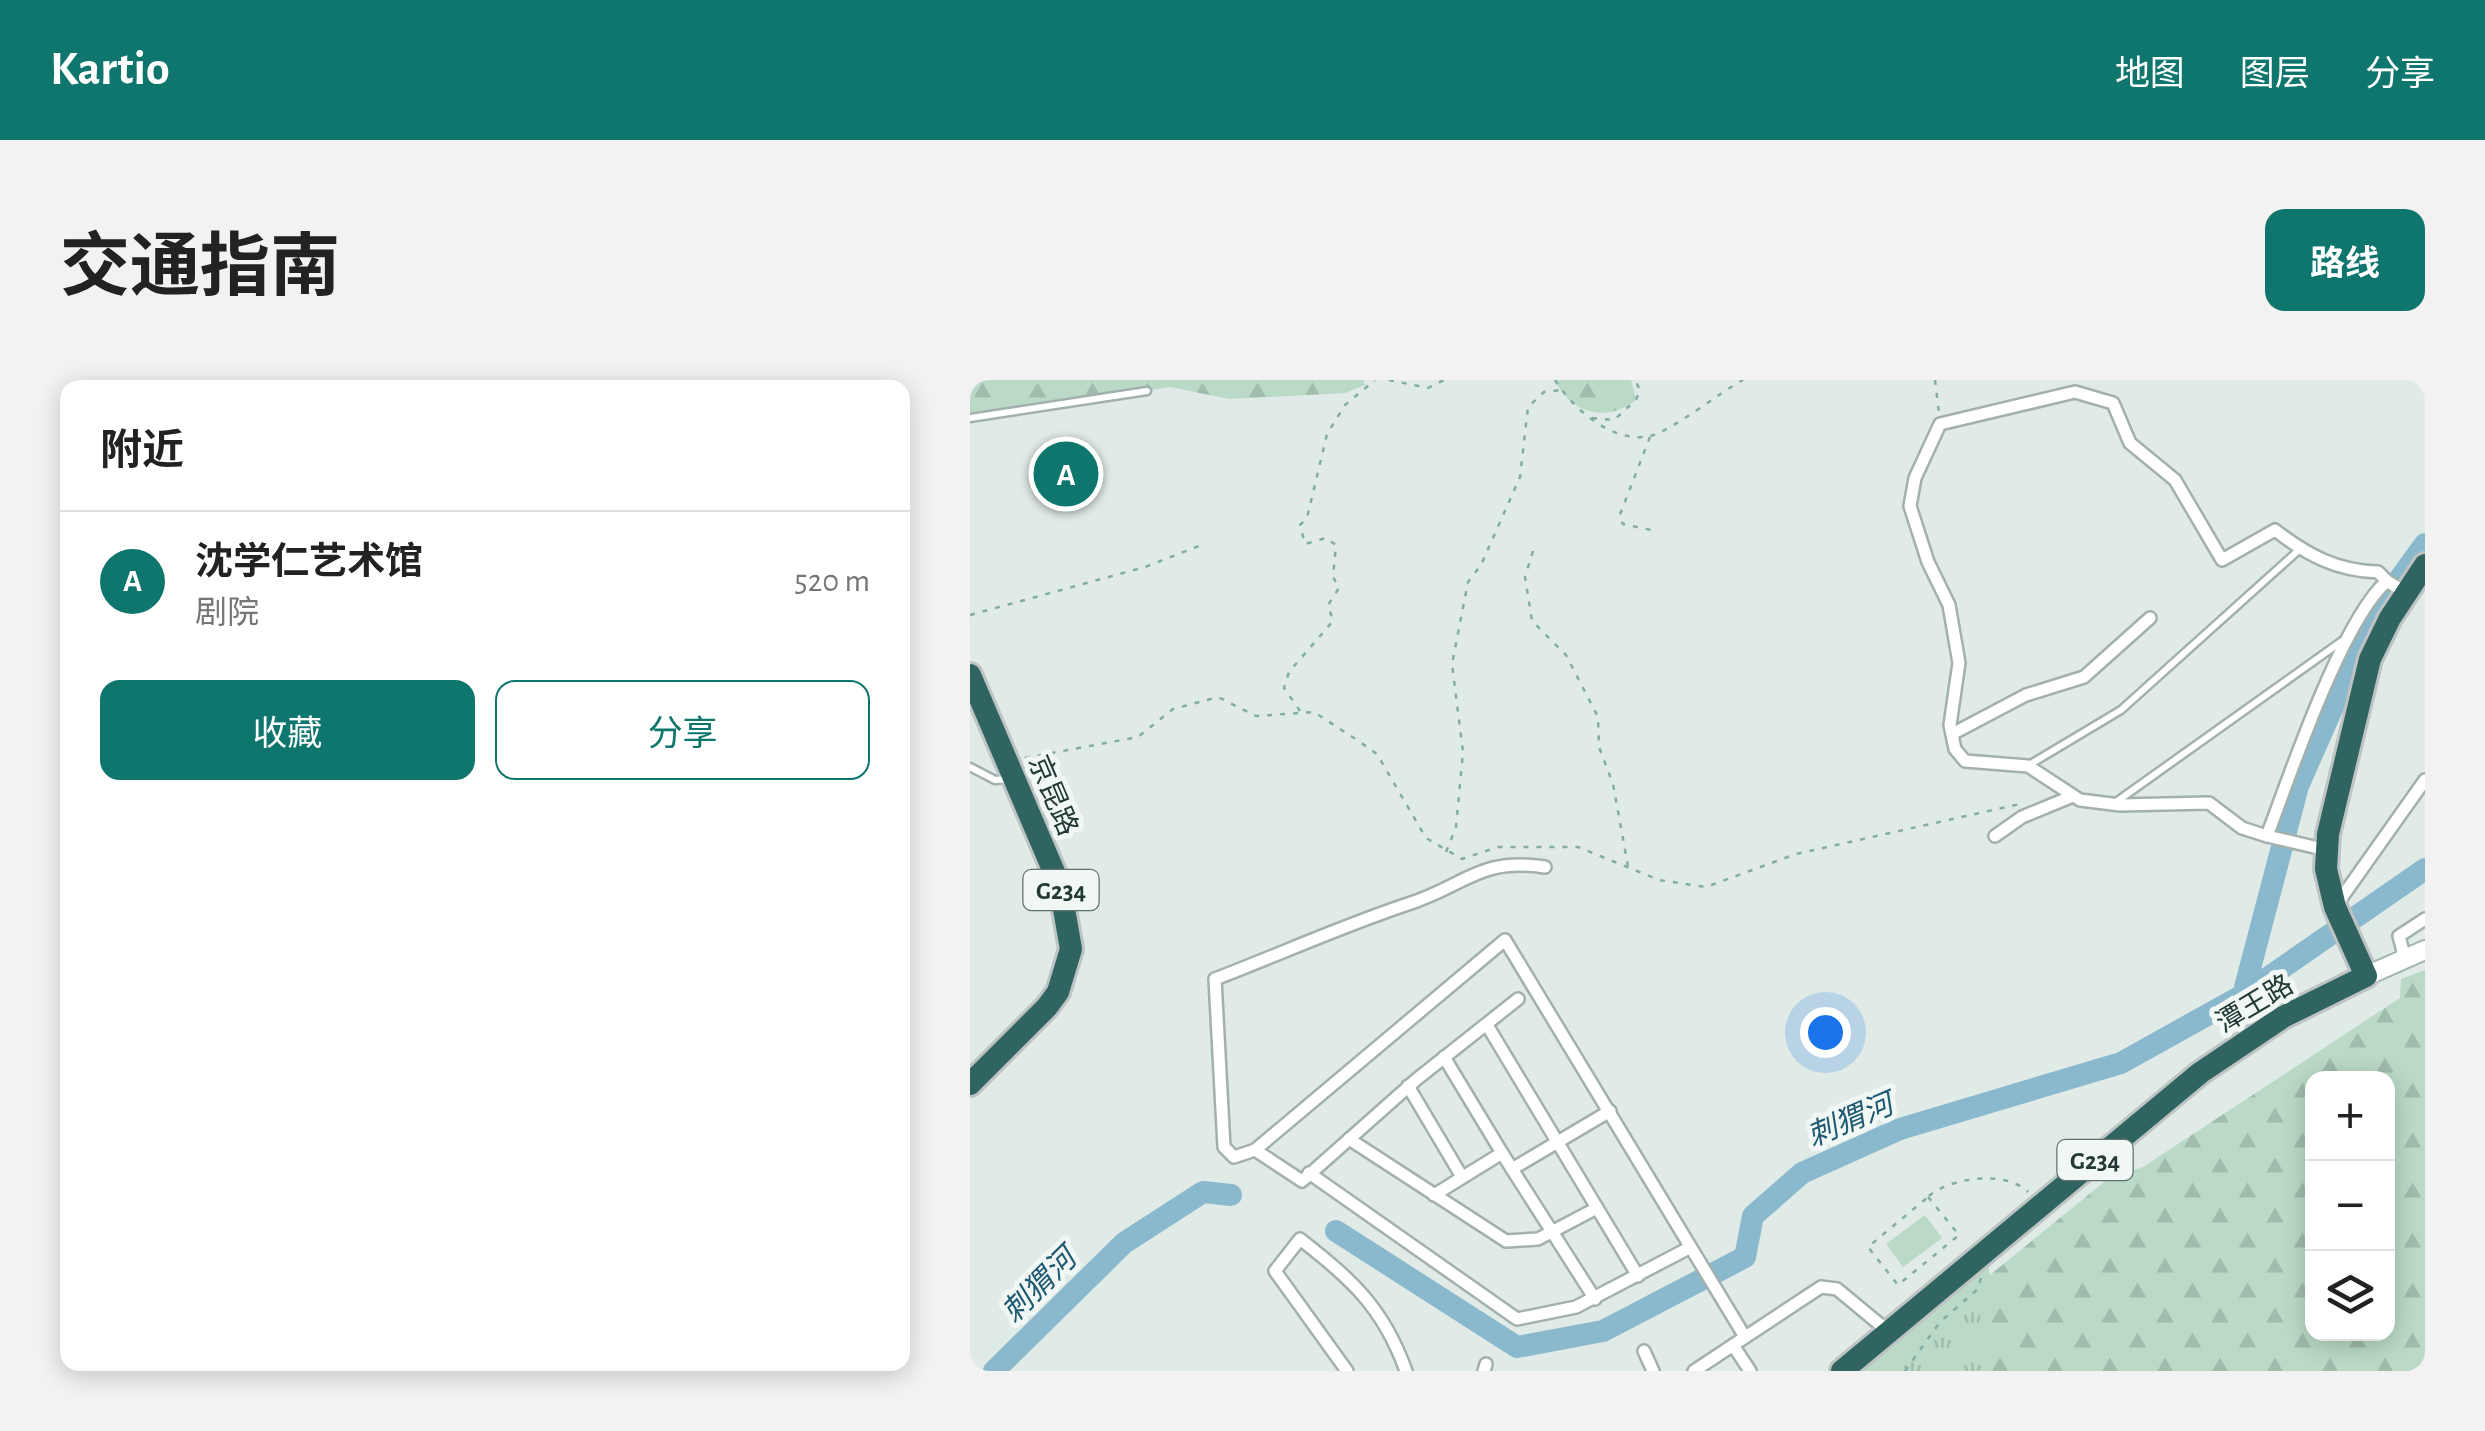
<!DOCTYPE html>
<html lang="zh">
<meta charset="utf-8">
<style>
:root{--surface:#fff;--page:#f2f2f2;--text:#222;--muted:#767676;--line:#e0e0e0;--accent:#0f766e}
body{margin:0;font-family:"Alegreya Sans","Noto Sans SC",sans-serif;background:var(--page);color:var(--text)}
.controls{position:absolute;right:30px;bottom:30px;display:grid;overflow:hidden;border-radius:20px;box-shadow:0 5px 25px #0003}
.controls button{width:90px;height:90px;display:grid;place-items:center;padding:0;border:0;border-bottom:2px solid var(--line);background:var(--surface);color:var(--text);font:50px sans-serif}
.you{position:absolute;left:855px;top:652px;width:35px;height:35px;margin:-25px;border:8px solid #fff;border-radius:50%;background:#1a73e8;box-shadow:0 0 0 15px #1a73e833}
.badge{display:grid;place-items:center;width:65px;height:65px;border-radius:50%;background:var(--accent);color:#fff;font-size:32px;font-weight:700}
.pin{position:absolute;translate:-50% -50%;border:5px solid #fff;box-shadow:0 2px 10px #0006}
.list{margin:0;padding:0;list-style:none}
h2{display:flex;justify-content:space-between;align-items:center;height:130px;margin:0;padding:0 40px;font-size:42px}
h2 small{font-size:32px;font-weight:400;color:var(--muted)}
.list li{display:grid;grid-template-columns:65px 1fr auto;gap:30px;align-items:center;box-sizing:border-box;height:140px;padding:0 40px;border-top:2px solid var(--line)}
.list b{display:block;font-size:38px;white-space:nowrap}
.list p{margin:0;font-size:32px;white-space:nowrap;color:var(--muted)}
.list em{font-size:32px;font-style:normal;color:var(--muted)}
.actions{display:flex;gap:20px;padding:30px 40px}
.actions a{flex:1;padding:22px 0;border:2px solid var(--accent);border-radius:20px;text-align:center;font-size:35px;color:var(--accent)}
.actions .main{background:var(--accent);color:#fff}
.icon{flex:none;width:55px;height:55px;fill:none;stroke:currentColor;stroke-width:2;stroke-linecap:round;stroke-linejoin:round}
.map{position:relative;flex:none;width:1455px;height:991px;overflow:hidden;border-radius:20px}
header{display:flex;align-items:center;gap:60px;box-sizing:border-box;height:140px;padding:0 50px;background:var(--accent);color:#fff}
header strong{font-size:48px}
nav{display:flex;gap:55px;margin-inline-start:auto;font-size:35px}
.intro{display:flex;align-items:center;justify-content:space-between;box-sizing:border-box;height:240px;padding:0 60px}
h1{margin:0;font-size:70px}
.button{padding:25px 45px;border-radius:20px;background:var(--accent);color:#fff;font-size:35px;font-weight:700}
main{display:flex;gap:60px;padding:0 60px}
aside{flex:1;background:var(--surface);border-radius:20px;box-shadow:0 5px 25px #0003}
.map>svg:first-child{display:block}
.forest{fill:url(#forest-firs);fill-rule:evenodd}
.park{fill:url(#park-tufts)}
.pitch{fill:#badac7}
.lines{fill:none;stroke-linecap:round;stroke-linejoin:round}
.river{stroke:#8ab9cd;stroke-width:22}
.lane-casing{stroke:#a3b1ae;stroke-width:11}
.street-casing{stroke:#a3b1ae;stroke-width:16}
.secondary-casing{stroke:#a0b5b0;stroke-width:22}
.highway-casing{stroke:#bdc4c3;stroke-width:28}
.path{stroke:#82aca4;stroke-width:2.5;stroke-dasharray:5 8;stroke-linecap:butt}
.lane{stroke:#fff;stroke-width:6}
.street{stroke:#fff;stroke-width:11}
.secondary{stroke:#fff;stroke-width:18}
.highway{stroke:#2f6460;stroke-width:22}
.labels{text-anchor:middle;stroke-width:10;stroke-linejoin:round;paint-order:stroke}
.shield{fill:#f0f7f4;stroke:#60726f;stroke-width:2.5}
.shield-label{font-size:25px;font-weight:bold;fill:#223936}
.street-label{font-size:28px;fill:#223936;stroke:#f0f7f4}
.water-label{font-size:30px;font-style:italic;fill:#1f5972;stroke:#f0f7f4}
</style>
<header>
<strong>Kartio</strong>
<nav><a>地图</a><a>图层</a><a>分享</a></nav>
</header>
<div class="intro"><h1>交通指南</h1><a class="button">路线</a></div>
<main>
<aside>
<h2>附近<small></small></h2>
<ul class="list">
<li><span class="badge">A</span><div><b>沈学仁艺术馆</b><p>剧院</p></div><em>520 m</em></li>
</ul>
<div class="actions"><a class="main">收藏</a><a>分享</a></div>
</aside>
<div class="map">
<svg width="1455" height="991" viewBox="0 0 1455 991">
<defs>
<pattern id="forest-firs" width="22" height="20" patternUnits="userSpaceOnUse" patternTransform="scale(2.5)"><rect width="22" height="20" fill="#badac7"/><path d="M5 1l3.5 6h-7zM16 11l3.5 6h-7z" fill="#a0bcac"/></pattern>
<pattern id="park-tufts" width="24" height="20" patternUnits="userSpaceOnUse" patternTransform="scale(2.5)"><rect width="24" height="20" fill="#badac7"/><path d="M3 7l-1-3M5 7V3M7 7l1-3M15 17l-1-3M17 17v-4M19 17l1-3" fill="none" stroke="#a0bcac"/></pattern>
</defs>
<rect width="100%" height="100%" fill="#e0eae7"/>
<g class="forest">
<path d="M0 0H393L395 5 375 13 259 19 200 7 0 38Z"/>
<path d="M585 0H661L666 20C638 43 600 34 585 0Z"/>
<path d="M1455 590V991H921L939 961 1139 798 1173 787 1430 618 1431 599ZM1342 698H1418V954H1342Z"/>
</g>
<path class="park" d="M1018 880 1020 901 1010 932 1012 984 1021 991H887Z"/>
<path class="pitch" d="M955 835 972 858 933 887 916 864Z"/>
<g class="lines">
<g class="river">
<path d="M1273 615 1328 406 1404 234 1455 164"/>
<path d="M366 851 547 967 633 951 775 877 783 836 832 793 930 749 1151 683 1273 615 1455 489"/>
<path d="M24 991 154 863 233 812 261 815"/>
</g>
<defs>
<g id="lane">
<path d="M0 38 177 11"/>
<path d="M1059 385 1151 330 1330 169"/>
<path d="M0 387 25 400 40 399"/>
<path d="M1146 422 1372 261"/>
</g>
<g id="street">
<path d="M1417 201 1408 192C1367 191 1337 175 1305 150L1252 180 1205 100 1160 63 1143 23 1105 12 970 44 945 98 940 126 958 182 979 225 989 283 980 345 985 369 995 381 1058 386 1110 420 1150 425 1239 423 1272 448 1297 456C1320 395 1372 240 1417 201L1436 213"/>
<path d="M982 354 1056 315 1114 297 1180 238"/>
<path d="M1025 456 1052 437 1103 416"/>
<path d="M1297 456 1357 470"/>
<path d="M575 487C509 477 495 506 438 524 372 546 310 574 245 599L254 767 264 777 285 770 535 560 775 957"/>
<path d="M1365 527 1455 400"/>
<path d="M1435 579 1429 556 1455 539"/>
<path d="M517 645 668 896"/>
<path d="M474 677 532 773"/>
<path d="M438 706 492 797"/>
<path d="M379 759 536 861 568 859 627 828"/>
<path d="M285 770 332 801 447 699 548 619"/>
<path d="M542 789 625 919"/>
<path d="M339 793 547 939 606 927 719 868"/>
<path d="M464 815 532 773 542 789 640 731"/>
<path d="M763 965 780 991"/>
<path d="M674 971 683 991"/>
<path d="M377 991 305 891 330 859C382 900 413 927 436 991"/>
<path d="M514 991 516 984"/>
<path d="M724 991 851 907 867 909 919 952"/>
</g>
<path id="secondary" d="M1396 596 1455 570"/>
<g id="highway">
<path d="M0 295 90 506 101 569 88 612 77 627 0 704"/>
<path d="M872 991 1230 693 1313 637 1396 596 1365 527 1356 489 1358 454 1400 279 1420 238 1455 185"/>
</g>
</defs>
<use href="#lane" class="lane-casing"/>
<use href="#street" class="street-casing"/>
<use href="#secondary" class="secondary-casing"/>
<use href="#highway" class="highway-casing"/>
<g class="path">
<path d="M419 0 458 8 474 0"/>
<path d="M585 0C603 29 643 64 680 56 702 51 750 12 773 0"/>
<path d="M965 0 969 33"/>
<path d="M622 38 644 40 666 20 670 10 665 0"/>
<path d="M680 57 649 137 653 144 681 150"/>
<path d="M563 171 555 197 562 241 596 275 628 337 629 367 643 404 658 486"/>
<path d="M0 235 175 187 229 166"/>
<path d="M330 331 314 308 319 292 363 241 358 225 369 208 363 197 366 165 356 158 335 164 330 145 337 138 357 54 375 25 405 0"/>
<path d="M55 378 168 357 203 329 248 317 286 336 344 332 390 362 407 374 456 458 492 479 528 467H608L689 500 736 507 826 474 1050 424"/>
<path d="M476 472 486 447 493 372 482 284 498 202 511 185 550 97 558 27 574 12 591 10"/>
<path d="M959 816C981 797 1036 790 1058 812"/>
<path d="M958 817 989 855 928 905 898 867Z"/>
<path d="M935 991 970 942 1008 909 1011 898"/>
</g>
<use href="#lane" class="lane"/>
<use href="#street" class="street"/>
<use href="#secondary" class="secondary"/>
<use href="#highway" class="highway"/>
</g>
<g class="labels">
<g class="shield">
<rect x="53.5" y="490" width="75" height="40" rx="8"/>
<rect x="1087.5" y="760" width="75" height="40" rx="8"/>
</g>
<g class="shield-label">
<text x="91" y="519">G234</text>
<text x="1125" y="789">G234</text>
</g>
<g class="street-label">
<text transform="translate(84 415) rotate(67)" y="10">京昆路</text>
<text transform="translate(1284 623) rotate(-31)" y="10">潭王路</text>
</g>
<g class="water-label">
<text transform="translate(880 740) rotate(-23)" y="10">刺猬河</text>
<text transform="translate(69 905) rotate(-45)" y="10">刺猬河</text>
</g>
</g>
</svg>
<div class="controls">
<button>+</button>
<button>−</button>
<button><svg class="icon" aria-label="layers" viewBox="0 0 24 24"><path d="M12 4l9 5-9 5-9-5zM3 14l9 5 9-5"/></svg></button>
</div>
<div class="you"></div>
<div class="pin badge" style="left:96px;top:94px">A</div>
</div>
</main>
